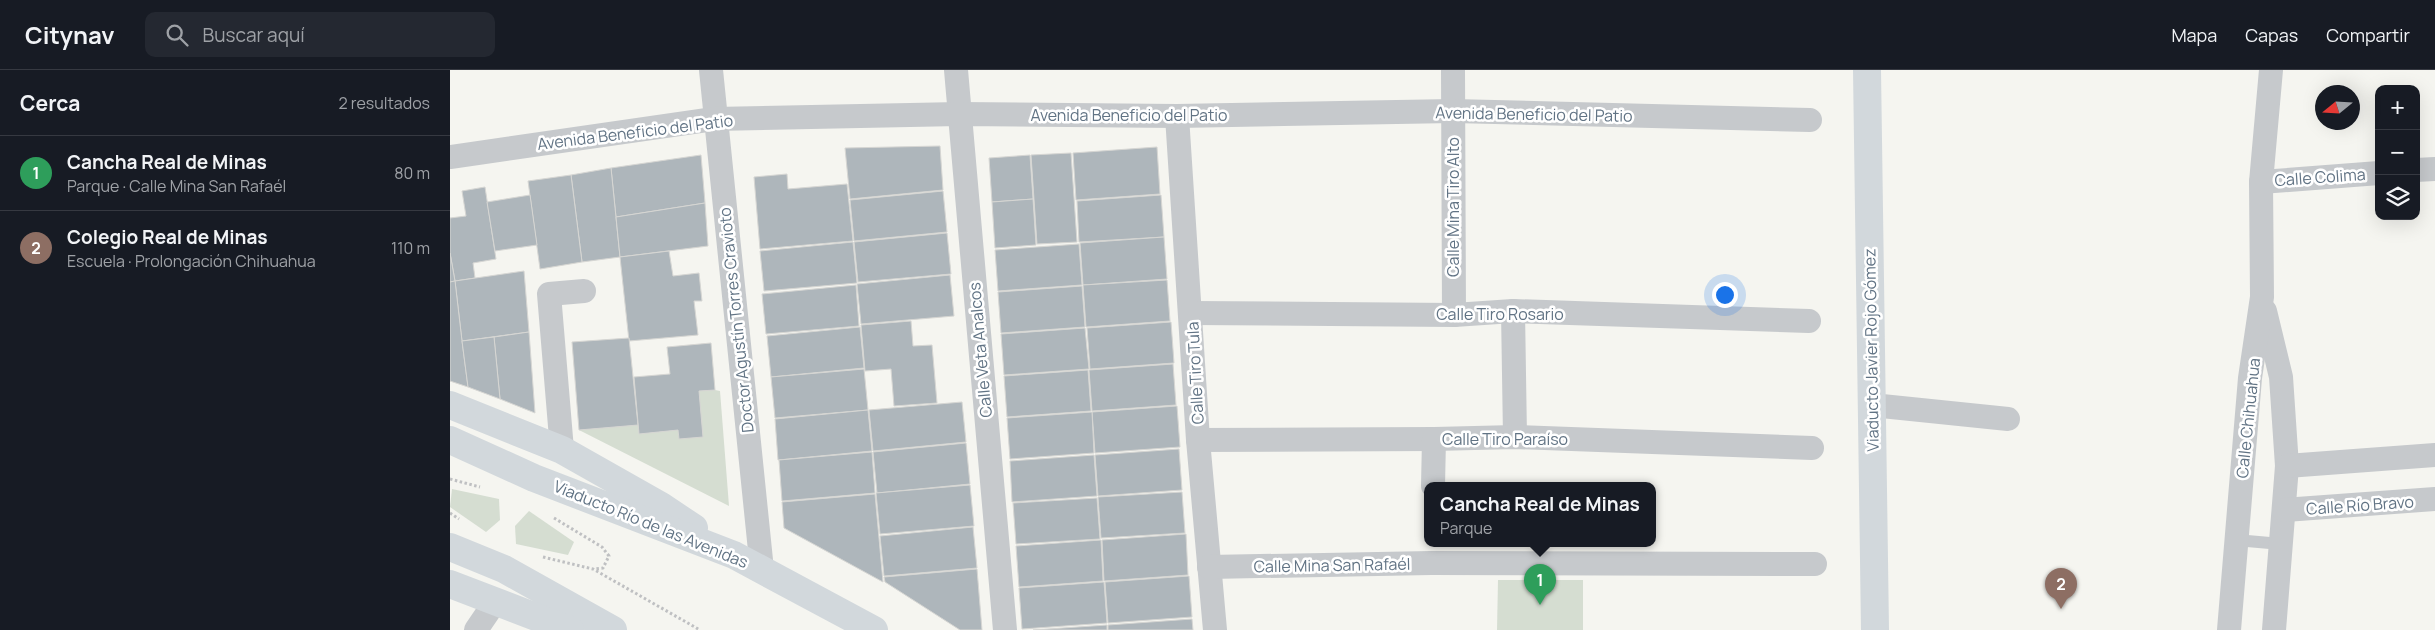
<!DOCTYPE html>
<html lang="es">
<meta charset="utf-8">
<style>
:root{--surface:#171b24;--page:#242831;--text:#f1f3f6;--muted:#9ea1a6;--line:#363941;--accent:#f14f14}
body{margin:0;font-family:Manrope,sans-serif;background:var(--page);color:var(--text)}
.controls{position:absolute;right:15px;top:15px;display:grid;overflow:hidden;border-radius:10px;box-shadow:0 5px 20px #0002}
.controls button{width:45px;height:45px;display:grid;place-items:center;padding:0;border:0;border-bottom:1px solid var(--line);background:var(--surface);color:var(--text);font:25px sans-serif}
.compass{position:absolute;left:1865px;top:15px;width:45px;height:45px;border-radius:50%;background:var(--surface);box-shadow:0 5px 20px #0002;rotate:252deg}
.you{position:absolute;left:1274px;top:224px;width:18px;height:18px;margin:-12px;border:4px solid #fff;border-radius:50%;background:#1a73e8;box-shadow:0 0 0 8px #1a73e833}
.badge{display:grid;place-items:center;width:32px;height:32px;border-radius:50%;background:var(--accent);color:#fff;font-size:16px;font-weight:700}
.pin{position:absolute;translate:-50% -41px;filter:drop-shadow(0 1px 2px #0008)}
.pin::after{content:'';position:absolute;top:26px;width:18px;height:15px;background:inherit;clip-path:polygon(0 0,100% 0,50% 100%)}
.popup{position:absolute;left:974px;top:412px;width:232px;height:65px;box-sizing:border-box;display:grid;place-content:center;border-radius:10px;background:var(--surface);filter:drop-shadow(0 1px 4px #0005);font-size:16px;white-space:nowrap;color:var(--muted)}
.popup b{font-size:19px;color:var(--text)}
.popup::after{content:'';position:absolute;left:50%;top:100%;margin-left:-10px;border:10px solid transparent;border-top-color:var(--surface)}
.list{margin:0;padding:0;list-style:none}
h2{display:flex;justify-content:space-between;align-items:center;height:65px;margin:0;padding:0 20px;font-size:21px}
h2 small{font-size:16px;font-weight:400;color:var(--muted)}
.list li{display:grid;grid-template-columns:32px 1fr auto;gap:15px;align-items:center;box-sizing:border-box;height:75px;padding:0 20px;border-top:1px solid var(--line)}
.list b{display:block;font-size:19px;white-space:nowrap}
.list p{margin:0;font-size:16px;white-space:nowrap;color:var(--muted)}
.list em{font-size:16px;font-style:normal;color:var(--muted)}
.icon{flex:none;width:28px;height:28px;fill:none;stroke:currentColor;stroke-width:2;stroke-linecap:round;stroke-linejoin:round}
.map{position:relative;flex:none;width:1985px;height:560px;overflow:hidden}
header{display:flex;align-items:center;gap:30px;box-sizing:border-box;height:70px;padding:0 25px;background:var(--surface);border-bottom:1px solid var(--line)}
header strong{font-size:24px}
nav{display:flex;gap:28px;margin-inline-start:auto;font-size:18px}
.search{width:350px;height:45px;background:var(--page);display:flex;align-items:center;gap:12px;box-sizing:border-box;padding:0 18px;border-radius:10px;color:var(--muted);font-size:19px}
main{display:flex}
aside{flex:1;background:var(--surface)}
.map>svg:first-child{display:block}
.green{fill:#d5ddd1}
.building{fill:#aeb6bb;stroke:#d6d6d3}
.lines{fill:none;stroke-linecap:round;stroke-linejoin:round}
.path{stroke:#bfc0c2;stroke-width:3;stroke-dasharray:2.5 2.5;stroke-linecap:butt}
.lane{stroke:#c6c9cc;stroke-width:12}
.street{stroke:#c6c9cc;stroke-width:24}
.secondary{stroke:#d2d8dc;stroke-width:28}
.labels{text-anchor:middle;stroke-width:5;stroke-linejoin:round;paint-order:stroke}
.street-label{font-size:16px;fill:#617384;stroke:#fff}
</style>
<header>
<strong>Citynav</strong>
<div class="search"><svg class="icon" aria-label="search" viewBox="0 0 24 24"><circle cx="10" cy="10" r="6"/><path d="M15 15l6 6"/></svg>Buscar aquí</div>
<nav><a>Mapa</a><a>Capas</a><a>Compartir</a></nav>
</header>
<main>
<aside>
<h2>Cerca<small>2 resultados</small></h2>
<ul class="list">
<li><span class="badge" style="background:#2e9e5b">1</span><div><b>Cancha Real de Minas</b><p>Parque · Calle Mina San Rafaél</p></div><em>80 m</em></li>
<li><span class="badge" style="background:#8d6e63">2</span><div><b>Colegio Real de Minas</b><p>Escuela · Prolongación Chihuahua</p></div><em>110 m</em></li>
</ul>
</aside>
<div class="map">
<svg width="1985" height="560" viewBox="0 0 1985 560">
<rect width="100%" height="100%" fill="#f5f5f0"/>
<g class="green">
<path d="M265 320 270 321 279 436 129 360 188 355 189 364 228 360 253 367 249 321Z"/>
<path d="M2 419 49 429 50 450 36 462 0 437Z"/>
<path d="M79 441 124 472 118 485 66 474 65 456Z"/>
<path d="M1048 510H1133V560H1047Z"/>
</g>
<g class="building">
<path d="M490 76 493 120 400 129 395 78Z"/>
<path d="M707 77 710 124 626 130 623 83Z"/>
<path d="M621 83 627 172 587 174 581 85Z"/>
<path d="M251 85 255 133 166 147 161 98Z"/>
<path d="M580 85 583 129 542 132 539 88Z"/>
<path d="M161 98 170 187 132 192 121 105Z"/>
<path d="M337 104 338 119 397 114 403 171 310 179 304 107Z"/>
<path d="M121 105 132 192 90 199 78 111Z"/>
<path d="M35 117 46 189 23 193 25 208 5 211 0 183V148L16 146 12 121Z"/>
<path d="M493 121 497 162 404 171 400 130Z"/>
<path d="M80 125 87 175 45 181 37 132Z"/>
<path d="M711 125 714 167 629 172 627 131Z"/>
<path d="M583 129 586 175 545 178 542 132Z"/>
<path d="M255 133 258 176 170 187 166 147Z"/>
<path d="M497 163 501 204 408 212 404 172Z"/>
<path d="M714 167 717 209 633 215 630 173Z"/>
<path d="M403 172 407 213 314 221 310 181Z"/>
<path d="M629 174 632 215 548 221 545 180Z"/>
<path d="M219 181 223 206 249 203 252 231H244L248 265 179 271 170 187Z"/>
<path d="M0 183 5 211 0 212Z"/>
<path d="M74 201 79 262 12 271 5 211Z"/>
<path d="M500 205 504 246 411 254 407 214Z"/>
<path d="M717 210 720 251 636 257 633 215Z"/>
<path d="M5 211 12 271 18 317 0 311V212Z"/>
<path d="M406 215 409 256 316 264 312 224Z"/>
<path d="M632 216 635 257 551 263 548 222Z"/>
<path d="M461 251 463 276 482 275 487 333 444 336 441 299 415 301 411 255Z"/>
<path d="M721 252 724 293 640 299 637 258Z"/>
<path d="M410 257 414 298 321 307 317 266Z"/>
<path d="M635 258 639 299 554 305 551 264Z"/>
<path d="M79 262 85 343 50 329 44 267Z"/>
<path d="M44 267 50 329 18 317 12 271Z"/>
<path d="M179 268 188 355 129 360 122 272Z"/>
<path d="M261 273 265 320 249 321 253 367 229 369 228 360 189 364 184 307 220 304 217 277Z"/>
<path d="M723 294 726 335 642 341 639 300Z"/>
<path d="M414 299 418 340 325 348 321 307Z"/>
<path d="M638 300 641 341 557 347 554 306Z"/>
<path d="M512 332 516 372 423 381 419 340Z"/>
<path d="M727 336 730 377 645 383 642 342Z"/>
<path d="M418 340 422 381 328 390 325 349Z"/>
<path d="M642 342 644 383 560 389 557 348Z"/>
<path d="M516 373 520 414 427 423 423 382Z"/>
<path d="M729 379 732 420 648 426 645 385Z"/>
<path d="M422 382 425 423 332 431 329 390Z"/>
<path d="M644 385 647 426 562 432 560 391Z"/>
<path d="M520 415 524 456 430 464 426 423Z"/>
<path d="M732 422 735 463 651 468 648 427Z"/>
<path d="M425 424 433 512 334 458 332 432Z"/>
<path d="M647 428 650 469 566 474 563 433Z"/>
<path d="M523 457 527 498 434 506 430 466Z"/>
<path d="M736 464 738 505 654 511 652 470Z"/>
<path d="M651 470 653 511 569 517 566 476Z"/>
<path d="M527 499 532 560H510L435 512 434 507Z"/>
<path d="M739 506 742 547 658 553 655 512Z"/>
<path d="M654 512 657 553 572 559 569 518Z"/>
<path d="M742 549 743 560H658V555Z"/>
<path d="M657 555V560H583Z"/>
</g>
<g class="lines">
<g class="path">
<path d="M0 409 30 417"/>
<path d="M0 443 9 449"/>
<path d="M104 448 152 477 159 486 153 498 144 499"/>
<path d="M93 487 143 499 250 560"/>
</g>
<path class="lane" d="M1786 470 1831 474"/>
<g class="street">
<path d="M261 0 312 500"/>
<path d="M506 0 555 560"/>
<path d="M1003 0 1004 245"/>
<path d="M727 46 748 370 765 560"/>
<path d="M0 87 264 49 509 44 727 46 1003 41 1360 50"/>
<path d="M1966 100 1985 99"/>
<path d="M1811 112 1929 103"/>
<path d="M1063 241 1065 367"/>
<path d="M1815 241 1831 307 1837 396 1824 560"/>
<path d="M741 243 1004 245 1063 241 1359 251"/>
<path d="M1422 335 1558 349"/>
<path d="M748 370 984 369 1065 367 1362 378"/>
<path d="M112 380 99 224 134 221"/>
<path d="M1837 396 1985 385"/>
<path d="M983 416 984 369"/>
<path d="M1834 440 1985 429"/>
<path d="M759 497 981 493 1365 494"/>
<path d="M26 560 45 532"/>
<path d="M1779 560 1800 308 1812 227 1811 112 1821 0"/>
</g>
<g class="secondary">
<path d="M1417 0 1425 560"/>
<path d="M0 335 112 380 211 436 244 458"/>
<path d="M0 370 84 408 284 485 424 560"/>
<path d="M0 477 54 499 163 560"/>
<path d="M0 514 120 560"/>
</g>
</g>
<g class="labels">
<g class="street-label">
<text transform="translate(1084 44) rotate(1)" y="6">Avenida Beneficio del Patio</text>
<text x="679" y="51">Avenida Beneficio del Patio</text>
<text transform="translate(185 62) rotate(-7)" y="6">Avenida Beneficio del Patio</text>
<text transform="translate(1870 107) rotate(-4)" y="6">Calle Colima</text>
<text transform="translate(1003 137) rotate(-90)" y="6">Calle Mina Tiro Alto</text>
<text x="1050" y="250">Calle Tiro Rosario</text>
<text transform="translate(286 250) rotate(-96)" y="6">Doctor Agustín Torres Cravioto</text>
<text transform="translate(530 280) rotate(-95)" y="6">Calle Veta Analcos</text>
<text transform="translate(1421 280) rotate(-91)" y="6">Viaducto Javier Rojo Gómez</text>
<text transform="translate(745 303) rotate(-93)" y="6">Calle Tiro Tula</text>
<text transform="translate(1798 348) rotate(-84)" y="6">Calle Chihuahua</text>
<text x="1055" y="375">Calle Tiro Paraíso</text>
<text transform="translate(1910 435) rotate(-4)" y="6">Calle Río Bravo</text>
<text transform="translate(201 454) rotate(22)" y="6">Viaducto Río de las Avenidas</text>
<text transform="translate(882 495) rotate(-1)" y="6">Calle Mina San Rafaél</text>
</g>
</g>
</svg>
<div class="controls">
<button>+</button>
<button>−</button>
<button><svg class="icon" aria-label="layers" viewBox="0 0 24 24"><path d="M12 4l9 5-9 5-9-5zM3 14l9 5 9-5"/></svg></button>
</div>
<svg class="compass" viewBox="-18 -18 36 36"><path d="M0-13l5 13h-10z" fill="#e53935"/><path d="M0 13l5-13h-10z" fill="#9ea1a6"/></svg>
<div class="you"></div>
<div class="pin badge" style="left:1090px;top:535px;background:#2e9e5b">1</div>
<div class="popup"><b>Cancha Real de Minas</b>Parque</div>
<div class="pin badge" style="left:1611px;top:539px;background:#8d6e63">2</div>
</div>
</main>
